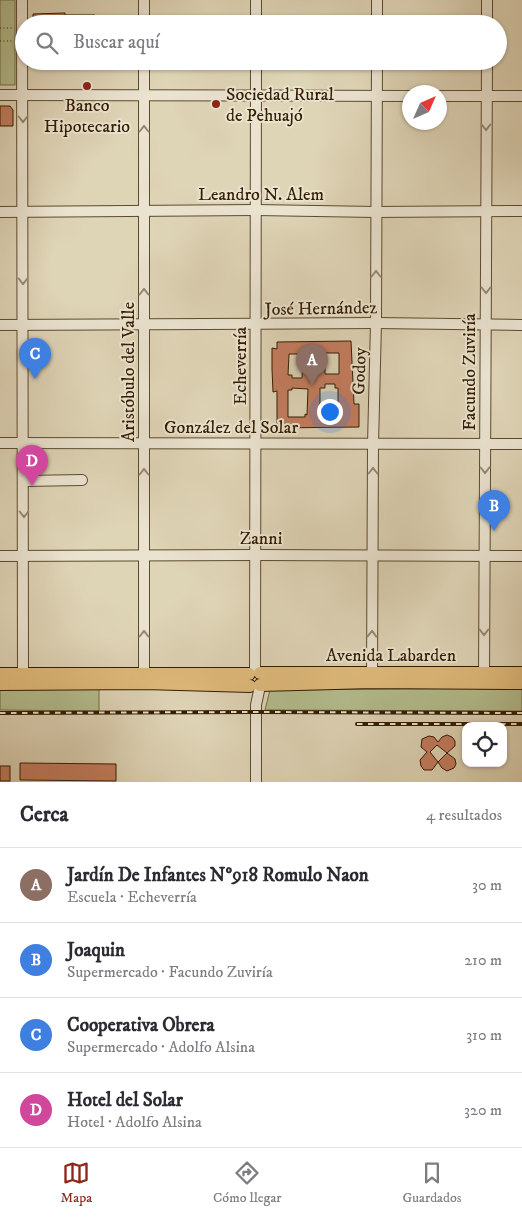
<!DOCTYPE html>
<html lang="es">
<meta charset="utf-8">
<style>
:root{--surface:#fff;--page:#f7f7f7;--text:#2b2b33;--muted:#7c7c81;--line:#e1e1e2;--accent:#8f2418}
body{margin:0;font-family:"IM FELL DW Pica",serif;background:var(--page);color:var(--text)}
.controls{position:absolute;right:15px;bottom:15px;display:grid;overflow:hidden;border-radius:10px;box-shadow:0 1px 4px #0004}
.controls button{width:45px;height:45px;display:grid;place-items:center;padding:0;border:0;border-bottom:1px solid var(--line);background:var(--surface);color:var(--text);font:25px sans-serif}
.compass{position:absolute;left:402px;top:85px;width:45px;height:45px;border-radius:50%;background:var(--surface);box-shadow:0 1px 4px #0004;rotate:45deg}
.you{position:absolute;left:329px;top:411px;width:18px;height:18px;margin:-12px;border:4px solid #fff;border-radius:50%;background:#1a73e8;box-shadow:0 0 0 8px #1a73e833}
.badge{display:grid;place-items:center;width:32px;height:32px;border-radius:50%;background:var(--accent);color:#fff;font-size:16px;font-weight:700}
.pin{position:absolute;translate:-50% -41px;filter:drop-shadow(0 1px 2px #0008)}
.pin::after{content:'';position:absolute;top:26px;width:18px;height:15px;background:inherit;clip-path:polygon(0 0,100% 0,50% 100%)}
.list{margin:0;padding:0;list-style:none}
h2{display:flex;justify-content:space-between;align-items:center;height:65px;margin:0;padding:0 20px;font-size:21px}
h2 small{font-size:16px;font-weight:400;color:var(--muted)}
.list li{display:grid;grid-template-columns:32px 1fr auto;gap:15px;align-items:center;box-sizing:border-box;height:75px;padding:0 20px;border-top:1px solid var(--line)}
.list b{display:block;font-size:19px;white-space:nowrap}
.list p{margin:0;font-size:16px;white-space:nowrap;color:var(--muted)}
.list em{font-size:16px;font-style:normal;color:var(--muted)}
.icon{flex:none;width:28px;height:28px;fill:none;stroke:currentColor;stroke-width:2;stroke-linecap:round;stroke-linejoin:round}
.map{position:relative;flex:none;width:522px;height:782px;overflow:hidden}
.search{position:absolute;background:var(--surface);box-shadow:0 1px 4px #0004;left:15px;right:15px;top:15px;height:55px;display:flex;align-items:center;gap:12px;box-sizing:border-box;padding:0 18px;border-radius:28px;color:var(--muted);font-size:19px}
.sheet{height:365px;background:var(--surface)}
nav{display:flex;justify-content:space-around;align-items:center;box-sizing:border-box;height:70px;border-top:1px solid var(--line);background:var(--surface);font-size:14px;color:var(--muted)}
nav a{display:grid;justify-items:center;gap:2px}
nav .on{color:var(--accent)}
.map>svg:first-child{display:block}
.green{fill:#b3bc8d;stroke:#736c46}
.building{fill:#c47d60;stroke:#331c00;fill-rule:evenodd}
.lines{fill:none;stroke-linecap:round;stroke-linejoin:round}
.minor-casing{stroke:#5e4a2e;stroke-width:12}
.major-casing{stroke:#331c00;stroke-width:14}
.path{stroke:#331c00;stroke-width:1;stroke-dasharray:1 2.5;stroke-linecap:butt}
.minor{stroke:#eae3d0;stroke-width:10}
.major{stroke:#dfba7b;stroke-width:12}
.rail-casing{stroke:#331c00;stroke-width:4}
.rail{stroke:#eae3d0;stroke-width:2;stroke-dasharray:5.5;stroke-linecap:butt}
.oneway{stroke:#988972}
.poi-dot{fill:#8f2418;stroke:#eae3d0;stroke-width:2}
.labels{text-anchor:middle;stroke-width:4;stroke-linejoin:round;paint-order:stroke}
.poi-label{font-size:18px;fill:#331c00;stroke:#eae3d0;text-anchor:start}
.street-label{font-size:18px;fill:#331c00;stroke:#eae3d0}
</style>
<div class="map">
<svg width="522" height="782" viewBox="0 0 522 782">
<rect width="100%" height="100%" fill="#ded4b6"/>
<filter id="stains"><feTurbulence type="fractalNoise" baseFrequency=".004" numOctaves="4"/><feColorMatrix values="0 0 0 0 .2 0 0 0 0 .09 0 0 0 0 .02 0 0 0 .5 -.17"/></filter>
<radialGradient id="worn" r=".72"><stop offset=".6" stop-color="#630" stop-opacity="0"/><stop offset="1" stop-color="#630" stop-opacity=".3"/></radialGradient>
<g class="green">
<rect x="0" y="0" width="15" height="85"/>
<path d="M0 687 99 688V711L0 710Z"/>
<path d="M522 688V711L265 710 270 690Z"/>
</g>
<g class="building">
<path d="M65 13V15H95V24H33V14Z"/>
<path d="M0 106H10L13 110V126H0Z"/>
<path d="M351 341 354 404H359V427L277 428V391L273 392 272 369V348L277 349V342ZM325 353H339V374H325ZM289 354H303L302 378H292V375H288ZM325 384H335V388H338V416H320V388H325ZM292 388 308 389 307 415 305 414V417H288V390H292Z"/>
<path d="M447 735 452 737 455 741V746L447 753 455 759 456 764 454 768 447 771 442 768 438 762 447 753 437 745 430 752 438 762 432 770H424L421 766 420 760 427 752 421 747 422 739 429 736 434 737 438 742 442 737Z"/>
<path d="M20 763 116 764V781L20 780Z"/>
<rect x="0" y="766" width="10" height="15"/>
</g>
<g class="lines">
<defs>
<g id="minor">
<path d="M22 0 23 681"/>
<path d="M256 0V24"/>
<path d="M144 24V0"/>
<path d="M377 24V0"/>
<path d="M487 24V0"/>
<path d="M0 95 410 96"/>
<path d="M440 96H522"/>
<path d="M0 212 256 210 376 212 522 211"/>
<path d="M0 325 376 323 522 325"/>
<path d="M0 443 522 444"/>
<path d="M24 481 82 480"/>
<path d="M0 556 256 555 522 556"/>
<path d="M255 671 256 61"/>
<path d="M372 679 373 444 376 323 377 61"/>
<path d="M144 680V61"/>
<path d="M484 680 487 61"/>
<path d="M256 782V705L260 686"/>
</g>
<g id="major">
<path d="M260 673H522"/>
<path d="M0 674H249"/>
<path d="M0 684 144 683 250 686"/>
<path d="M260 685 372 682 522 683"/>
</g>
</defs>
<use href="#minor" class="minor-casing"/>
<use href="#major" class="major-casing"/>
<g class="path">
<path d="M0 28H14"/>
<path d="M0 41H14"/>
</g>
<use href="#minor" class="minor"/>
<use href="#major" class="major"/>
<defs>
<g id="rail">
<path d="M0 713 256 712 522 713"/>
<path d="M357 724H522"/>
</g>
</defs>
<use href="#rail" class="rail-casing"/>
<use href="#rail" class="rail"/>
</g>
<defs><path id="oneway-chevron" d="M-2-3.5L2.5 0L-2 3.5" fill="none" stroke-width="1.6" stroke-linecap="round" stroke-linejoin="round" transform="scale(1.25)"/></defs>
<g class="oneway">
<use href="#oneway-chevron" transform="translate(23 119) rotate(90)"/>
<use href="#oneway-chevron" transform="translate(486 127) rotate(90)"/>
<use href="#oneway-chevron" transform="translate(144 129) rotate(-90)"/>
<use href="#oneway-chevron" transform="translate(376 274) rotate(-90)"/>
<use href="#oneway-chevron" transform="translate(23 281) rotate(90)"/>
<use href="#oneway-chevron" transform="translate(486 290) rotate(90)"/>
<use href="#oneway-chevron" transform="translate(144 292) rotate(-90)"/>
<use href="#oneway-chevron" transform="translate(485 470) rotate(90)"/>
<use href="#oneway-chevron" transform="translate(373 471) rotate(-90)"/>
<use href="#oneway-chevron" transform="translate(144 472) rotate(-90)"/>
<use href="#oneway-chevron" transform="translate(24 514) rotate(90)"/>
<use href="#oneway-chevron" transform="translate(484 632) rotate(90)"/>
<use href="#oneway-chevron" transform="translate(144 634) rotate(-90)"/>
<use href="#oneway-chevron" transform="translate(372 634) rotate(-89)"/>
</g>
<g class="poi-dot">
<circle cx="87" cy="86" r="5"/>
<circle cx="216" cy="104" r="5"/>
</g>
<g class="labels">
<g class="poi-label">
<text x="226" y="100">Sociedad Rural<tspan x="226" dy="21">de Pehuajó</tspan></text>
<text x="87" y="111" text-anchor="middle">Banco<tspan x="87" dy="21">Hipotecario</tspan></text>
</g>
<g class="street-label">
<text x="261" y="200">Leandro N. Alem</text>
<text transform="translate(321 308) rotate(-1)" y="6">José Hernández</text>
<text transform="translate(240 366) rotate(-90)" y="6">Echeverría</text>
<text transform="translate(359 371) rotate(-88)" y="6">Godoy</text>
<text transform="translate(128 372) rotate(-90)" y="6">Aristóbulo del Valle</text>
<text transform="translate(469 372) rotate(-90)" y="6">Facundo Zuviría</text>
<text x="231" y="433">González del Solar</text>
<text x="261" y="544">Zanni</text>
<text x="391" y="661">Avenida Labarden</text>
</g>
</g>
<rect width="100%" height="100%" filter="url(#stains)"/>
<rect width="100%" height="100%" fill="url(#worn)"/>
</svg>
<div class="controls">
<button><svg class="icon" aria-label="locate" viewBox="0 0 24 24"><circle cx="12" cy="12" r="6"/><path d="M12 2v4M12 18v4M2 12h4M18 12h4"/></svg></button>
</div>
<svg class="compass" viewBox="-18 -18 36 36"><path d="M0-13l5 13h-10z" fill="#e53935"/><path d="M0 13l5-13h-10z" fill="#7c7c81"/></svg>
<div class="you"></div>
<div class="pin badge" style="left:312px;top:385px;background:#8d6e63">A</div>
<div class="pin badge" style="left:494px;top:531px;background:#3f7fe0">B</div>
<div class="pin badge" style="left:35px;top:379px;background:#3f7fe0">C</div>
<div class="pin badge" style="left:32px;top:486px;background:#d1479c">D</div>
<div class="search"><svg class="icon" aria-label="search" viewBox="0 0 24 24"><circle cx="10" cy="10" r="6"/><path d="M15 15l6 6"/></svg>Buscar aquí</div>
</div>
<section class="sheet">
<h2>Cerca<small>4 resultados</small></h2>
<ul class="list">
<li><span class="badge" style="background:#8d6e63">A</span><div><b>Jardín De Infantes Nº918 Romulo Naon</b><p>Escuela · Echeverría</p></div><em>30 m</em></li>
<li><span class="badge" style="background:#3f7fe0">B</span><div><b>Joaquin</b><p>Supermercado · Facundo Zuviría</p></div><em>210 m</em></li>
<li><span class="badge" style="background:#3f7fe0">C</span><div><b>Cooperativa Obrera</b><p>Supermercado · Adolfo Alsina</p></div><em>310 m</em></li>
<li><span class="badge" style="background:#d1479c">D</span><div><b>Hotel del Solar</b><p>Hotel · Adolfo Alsina</p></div><em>320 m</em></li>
</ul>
</section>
<nav>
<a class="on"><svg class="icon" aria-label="map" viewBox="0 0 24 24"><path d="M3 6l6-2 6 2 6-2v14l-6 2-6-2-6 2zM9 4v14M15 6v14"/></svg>Mapa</a>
<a><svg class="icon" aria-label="directions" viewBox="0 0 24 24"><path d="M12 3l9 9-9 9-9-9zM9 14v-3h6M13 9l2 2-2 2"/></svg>Cómo llegar</a>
<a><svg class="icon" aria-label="saved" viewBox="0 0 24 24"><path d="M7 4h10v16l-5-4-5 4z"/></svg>Guardados</a>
</nav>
